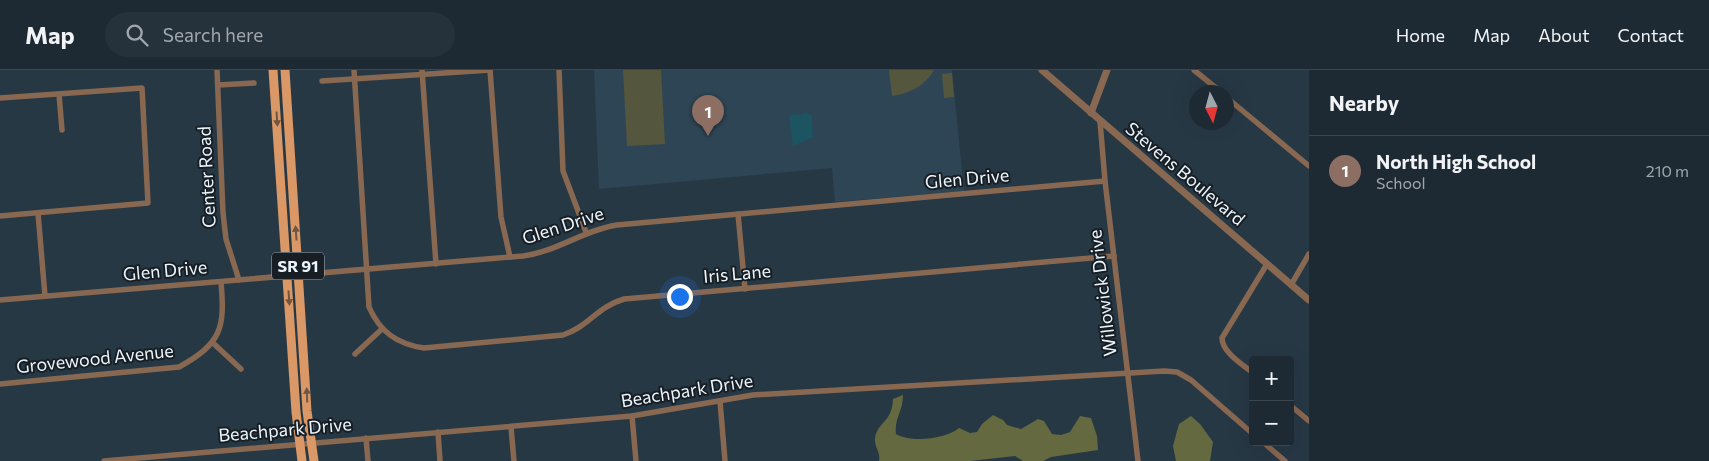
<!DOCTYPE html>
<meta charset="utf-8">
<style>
:root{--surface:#1d2a34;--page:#25323c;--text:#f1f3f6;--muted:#a0a7ac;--line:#3b464f;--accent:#1a73e8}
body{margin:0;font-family:Commissioner,sans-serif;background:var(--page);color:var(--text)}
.controls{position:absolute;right:15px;bottom:15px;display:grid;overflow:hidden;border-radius:5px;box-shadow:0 5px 20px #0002}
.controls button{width:45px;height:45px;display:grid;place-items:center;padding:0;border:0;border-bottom:1px solid var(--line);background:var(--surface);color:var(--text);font:25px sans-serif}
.compass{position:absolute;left:1189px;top:15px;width:45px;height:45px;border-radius:50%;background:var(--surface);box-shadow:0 5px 20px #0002;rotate:174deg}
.you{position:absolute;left:679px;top:226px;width:18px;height:18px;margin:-12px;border:4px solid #fff;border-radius:50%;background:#1a73e8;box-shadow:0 0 0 8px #1a73e833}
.badge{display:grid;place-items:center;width:32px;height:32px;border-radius:50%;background:var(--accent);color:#fff;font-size:16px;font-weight:700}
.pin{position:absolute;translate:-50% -41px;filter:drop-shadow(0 1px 2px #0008)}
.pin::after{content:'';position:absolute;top:26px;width:18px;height:15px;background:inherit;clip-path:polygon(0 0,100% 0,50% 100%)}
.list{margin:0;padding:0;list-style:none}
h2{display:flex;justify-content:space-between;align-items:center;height:65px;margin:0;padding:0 20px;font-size:21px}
h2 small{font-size:16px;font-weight:400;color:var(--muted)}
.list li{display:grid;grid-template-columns:32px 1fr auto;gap:15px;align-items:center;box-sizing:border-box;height:70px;padding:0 20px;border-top:1px solid var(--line)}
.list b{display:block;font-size:19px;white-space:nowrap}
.list p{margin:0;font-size:16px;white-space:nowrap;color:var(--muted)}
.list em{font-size:16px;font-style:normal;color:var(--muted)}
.icon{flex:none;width:28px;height:28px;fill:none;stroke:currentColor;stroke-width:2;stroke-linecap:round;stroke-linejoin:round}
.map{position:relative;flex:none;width:1309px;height:391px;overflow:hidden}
header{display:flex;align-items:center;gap:30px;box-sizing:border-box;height:70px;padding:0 25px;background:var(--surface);border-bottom:1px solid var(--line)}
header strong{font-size:24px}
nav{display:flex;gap:28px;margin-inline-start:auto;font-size:18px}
.search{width:350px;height:45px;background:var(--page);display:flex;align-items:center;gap:12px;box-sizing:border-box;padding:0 18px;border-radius:28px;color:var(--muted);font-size:19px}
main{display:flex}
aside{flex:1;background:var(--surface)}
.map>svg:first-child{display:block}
.built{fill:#2e4555}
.green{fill:#54573d}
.forest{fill:#64693f}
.water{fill:#1c5462}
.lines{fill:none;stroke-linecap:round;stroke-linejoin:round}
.minor{stroke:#896851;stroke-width:5.5}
.tertiary{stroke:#896851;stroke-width:7}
.primary{stroke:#db9867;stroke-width:9}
.oneway{fill:#6f5542}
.labels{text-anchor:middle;stroke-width:4;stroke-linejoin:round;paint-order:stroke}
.shield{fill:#171e24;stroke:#abb4bd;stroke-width:1}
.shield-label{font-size:16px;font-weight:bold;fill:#ebf5fe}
.street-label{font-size:18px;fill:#ebf5fe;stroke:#171e24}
</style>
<header>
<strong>Map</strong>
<div class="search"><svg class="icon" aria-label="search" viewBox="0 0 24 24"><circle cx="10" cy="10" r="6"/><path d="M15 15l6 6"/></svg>Search here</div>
<nav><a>Home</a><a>Map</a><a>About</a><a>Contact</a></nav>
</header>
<main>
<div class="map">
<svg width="1309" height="391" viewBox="0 0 1309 391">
<rect width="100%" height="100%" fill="#273845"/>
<path class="built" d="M594 0H952L964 121 835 132 832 98 599 119Z"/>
<g class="green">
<path d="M623 0H661L665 74 627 76Z"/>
<path d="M889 0H934C925 16 909 24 892 26Z"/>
<path d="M952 3 954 27 944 28 942 4Z"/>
</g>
<g class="forest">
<path d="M903 325C903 342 894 348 896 364 911 373 946 369 959 358L970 363 977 362 982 354 993 345 1003 350 1007 355 1021 359 1038 349 1044 351 1052 364 1061 365 1070 362 1080 346 1091 348 1097 366 1098 380 1051 387 1043 391H1023L1015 386 970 391H879C881 382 874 377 875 368 878 351 892 353 893 329Z"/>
<path d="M1191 346 1200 354 1213 372 1210 391H1176L1173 376 1179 354Z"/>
</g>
<path class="water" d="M806 42 812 46 813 67 793 76 789 47 793 44 800 45Z"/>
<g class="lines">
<g class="minor">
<path d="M217 0 223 143 226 169 239 210"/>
<path d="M354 0 369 237C380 262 397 274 424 278L563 265C588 257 597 237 624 229L1114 186"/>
<path d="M422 0 436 194"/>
<path d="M490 0 501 147 510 187"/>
<path d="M559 0 563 101 586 162"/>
<path d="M1194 0 1221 22"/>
<path d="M322 11 490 0"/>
<path d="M218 15 254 13"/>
<path d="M59 24 62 60"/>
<path d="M1226 27 1309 96"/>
<path d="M0 28 142 18 148 133 0 146"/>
<path d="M1100 51 1105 111 1138 391"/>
<path d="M38 143 45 226"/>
<path d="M738 144 745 219"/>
<path d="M1291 215 1309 184"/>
<path d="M0 230 523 186C556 182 584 160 617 155L1105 111"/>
<path d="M213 273 241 299"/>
<path d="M355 284 382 259"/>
<path d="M1253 303C1242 294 1222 282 1222 268L1267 194"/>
<path d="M0 314 179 297C222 273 225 258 221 212"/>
<path d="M720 331 725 391"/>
<path d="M1290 335 1309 351"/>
<path d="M632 346 636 391"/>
<path d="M511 357 514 391"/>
<path d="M438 362 440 391"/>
<path d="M366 368 368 391"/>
<path d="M1263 372 1285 391"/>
<path d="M104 391 632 346 753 325 1164 301 1177 302 1191 310 1253 364"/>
</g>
<g class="tertiary">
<path d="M1042 0 1309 230"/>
<path d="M1091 43 1107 0"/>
</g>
<g class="primary">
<path d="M273 0 296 342 302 391"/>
<path d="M285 0 307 341 314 391"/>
</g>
</g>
<defs><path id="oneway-solid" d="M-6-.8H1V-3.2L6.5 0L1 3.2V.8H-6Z" transform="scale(1.25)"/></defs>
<g class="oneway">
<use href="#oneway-solid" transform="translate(277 49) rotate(86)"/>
<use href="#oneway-solid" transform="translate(296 163) rotate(-94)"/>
<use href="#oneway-solid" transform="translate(289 228) rotate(86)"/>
<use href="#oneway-solid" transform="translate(307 325) rotate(-92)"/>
</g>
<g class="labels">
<rect class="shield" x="272" y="182.5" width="52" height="27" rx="4"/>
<g class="shield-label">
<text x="298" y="202">SR 91</text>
</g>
<g class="street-label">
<text transform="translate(1185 104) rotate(40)" y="6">Stevens Boulevard</text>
<text transform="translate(207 107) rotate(-93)" y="6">Center Road</text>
<text transform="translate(967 109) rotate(-5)" y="6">Glen Drive</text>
<text transform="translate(563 156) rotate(-18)" y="6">Glen Drive</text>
<text transform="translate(165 201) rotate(-5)" y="6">Glen Drive</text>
<text transform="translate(737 204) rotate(-5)" y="6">Iris Lane</text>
<text transform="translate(1103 223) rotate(-97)" y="6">Willowick Drive</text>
<text transform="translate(95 289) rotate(-6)" y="6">Grovewood Avenue</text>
<text transform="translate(687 321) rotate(-9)" y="6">Beachpark Drive</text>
<text transform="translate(285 360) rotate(-5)" y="6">Beachpark Drive</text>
</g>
</g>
</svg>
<div class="controls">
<button>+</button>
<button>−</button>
</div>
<svg class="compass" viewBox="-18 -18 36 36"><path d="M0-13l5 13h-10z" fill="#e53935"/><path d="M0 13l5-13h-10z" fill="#a0a7ac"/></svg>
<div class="you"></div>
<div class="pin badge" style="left:708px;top:66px;background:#8d6e63">1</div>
</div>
<aside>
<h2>Nearby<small></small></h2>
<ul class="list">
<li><span class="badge" style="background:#8d6e63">1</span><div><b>North High School</b><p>School</p></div><em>210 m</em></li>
</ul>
</aside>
</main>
